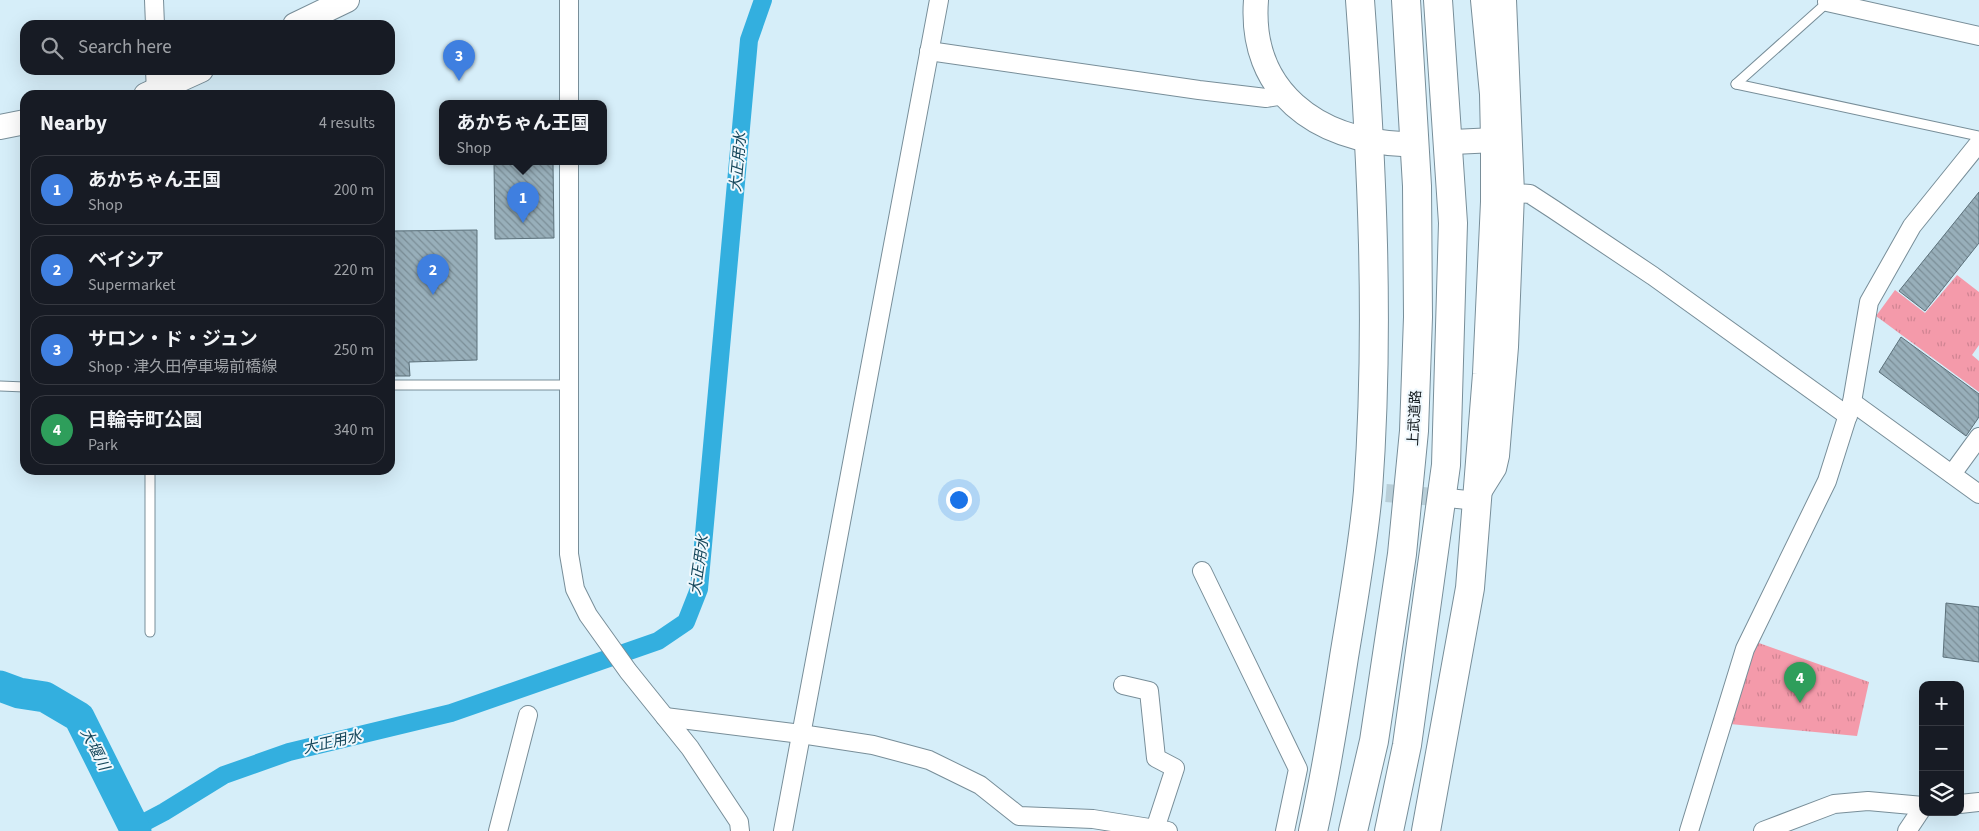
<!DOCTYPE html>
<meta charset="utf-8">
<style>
:root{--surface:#171b24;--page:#242831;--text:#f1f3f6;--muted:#9ea1a6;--line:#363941;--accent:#c83962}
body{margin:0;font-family:"Source Sans 3","Noto Sans JP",sans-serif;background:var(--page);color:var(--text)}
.controls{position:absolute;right:15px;bottom:15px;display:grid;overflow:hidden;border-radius:10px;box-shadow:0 5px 20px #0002}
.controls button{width:45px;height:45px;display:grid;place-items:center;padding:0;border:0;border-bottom:1px solid var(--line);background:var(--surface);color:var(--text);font:25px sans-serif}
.you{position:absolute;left:958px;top:499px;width:18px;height:18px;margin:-12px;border:4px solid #fff;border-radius:50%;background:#1a73e8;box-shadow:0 0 0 8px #1a73e833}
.badge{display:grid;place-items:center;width:32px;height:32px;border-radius:50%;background:var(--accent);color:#fff;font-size:16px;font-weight:700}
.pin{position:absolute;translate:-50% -41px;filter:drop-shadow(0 1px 2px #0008)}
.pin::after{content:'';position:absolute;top:26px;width:18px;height:15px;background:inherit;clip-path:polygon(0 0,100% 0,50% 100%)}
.popup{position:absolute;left:439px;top:100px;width:168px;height:65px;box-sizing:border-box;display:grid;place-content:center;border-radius:10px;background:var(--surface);filter:drop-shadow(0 1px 4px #0005);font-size:16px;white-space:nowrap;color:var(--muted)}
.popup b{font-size:19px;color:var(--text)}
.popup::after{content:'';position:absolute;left:50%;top:100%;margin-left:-10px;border:10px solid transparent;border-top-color:var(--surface)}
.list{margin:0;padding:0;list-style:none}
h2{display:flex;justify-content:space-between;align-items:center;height:65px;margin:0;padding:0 20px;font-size:21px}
h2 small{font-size:16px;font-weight:400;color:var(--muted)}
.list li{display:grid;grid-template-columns:32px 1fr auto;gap:15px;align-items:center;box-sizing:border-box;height:70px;margin:0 10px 10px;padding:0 10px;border:1px solid var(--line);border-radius:15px}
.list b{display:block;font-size:19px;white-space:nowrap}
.list p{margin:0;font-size:16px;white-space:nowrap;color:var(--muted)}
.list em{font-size:16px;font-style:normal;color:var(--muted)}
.icon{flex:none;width:28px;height:28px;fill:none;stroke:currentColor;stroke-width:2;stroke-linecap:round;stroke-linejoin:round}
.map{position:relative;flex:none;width:1979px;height:831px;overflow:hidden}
.search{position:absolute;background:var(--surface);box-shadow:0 5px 20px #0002;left:20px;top:20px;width:375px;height:55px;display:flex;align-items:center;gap:12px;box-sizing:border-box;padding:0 18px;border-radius:15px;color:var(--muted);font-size:19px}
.panel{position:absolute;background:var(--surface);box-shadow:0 5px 20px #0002;left:20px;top:90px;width:375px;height:385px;border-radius:15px}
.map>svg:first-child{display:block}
.park{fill:url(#park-tufts)}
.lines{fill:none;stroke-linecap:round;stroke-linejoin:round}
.canal{stroke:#33afdf;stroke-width:18}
.river{stroke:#33afdf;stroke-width:31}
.building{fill:url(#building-back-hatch);stroke:#5c717b}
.street-tunnel{stroke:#b8ced8;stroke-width:18;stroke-dasharray:18 9;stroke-linecap:butt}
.lane-casing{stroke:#788e99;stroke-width:11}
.street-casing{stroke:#788e99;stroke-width:20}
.secondary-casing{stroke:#788e99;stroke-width:26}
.highway-casing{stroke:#788e99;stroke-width:30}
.lane{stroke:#fff;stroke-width:9}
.street{stroke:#fff;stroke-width:18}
.secondary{stroke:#fff;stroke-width:24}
.highway{stroke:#fff;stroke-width:28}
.labels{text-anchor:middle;stroke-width:4;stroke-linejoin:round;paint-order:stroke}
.street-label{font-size:14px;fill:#11191d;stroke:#eff8fd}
.water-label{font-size:15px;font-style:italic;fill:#16475b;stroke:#eff8fd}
</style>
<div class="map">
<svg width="1979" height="831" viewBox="0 0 1979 831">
<defs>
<pattern id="park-tufts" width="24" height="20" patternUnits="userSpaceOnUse" patternTransform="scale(1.25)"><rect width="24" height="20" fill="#f49aaa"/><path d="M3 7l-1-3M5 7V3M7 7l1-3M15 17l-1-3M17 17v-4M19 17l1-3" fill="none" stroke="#d08492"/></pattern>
<pattern id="building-back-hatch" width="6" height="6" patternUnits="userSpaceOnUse" patternTransform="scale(1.25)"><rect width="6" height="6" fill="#98afba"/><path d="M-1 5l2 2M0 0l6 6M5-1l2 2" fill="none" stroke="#7b8e97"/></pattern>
</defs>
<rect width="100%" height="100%" fill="#d6eef9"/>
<g class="park">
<path d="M1957 275 1979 292V345L1972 355 1979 361V392L1876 316 1895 290 1925 313Z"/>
<path d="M1756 642 1869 682 1857 736 1730 724Z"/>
</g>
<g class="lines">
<path class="canal" d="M128 831 164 812 224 775 289 752 451 713 658 641 686 622 699 589 749 40 763 0"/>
<path class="river" d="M0 686 19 693 45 697 79 717 136 831"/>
</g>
<g class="building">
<path d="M494 162H553L554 238 495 239Z"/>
<path d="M1979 192V243L1925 311 1899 291Z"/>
<path d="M477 230V360L409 362 410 376H390V231Z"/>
<path d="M1901 337 1979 394V417L1966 436 1879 372Z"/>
<path d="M1946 603 1979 607V662L1943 657Z"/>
</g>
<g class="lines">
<path class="street-tunnel" d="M1386 493 1448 498"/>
<defs>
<g id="lane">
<path d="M1736 84 1979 136"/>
<path d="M1736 84 1829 1"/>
<path d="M390 385H570"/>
<path d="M0 386 25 387"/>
<path d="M150 632V470"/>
</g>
<g id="street">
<path d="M154 0 155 25"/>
<path d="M569 0V104"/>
<path d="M1827 2 1979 36"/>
<path d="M929 51 1199 90 1266 98 1284 95"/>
<path d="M155 70 156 92"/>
<path d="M569 162V554L575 589 588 615 628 671 690 748 739 822 740 831"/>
<path d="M1515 193 1530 194 1553 209 1653 276 1848 416"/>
<path d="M1852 402 1979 494"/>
<path d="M1952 474 1979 437"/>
<path d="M1448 498 1477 501 1497 469 1500 456 1509 347 1515 193 1507 0"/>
<path d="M1202 571 1298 769 1285 831"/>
<path d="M1123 685 1149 691 1156 758 1175 768 1155 829"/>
<path d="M665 717 801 734 873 745 929 760 980 785 1019 816 1093 819 1168 831"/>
<path d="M1960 804 1979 802"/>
<path d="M498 831 528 715"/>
<path d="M783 831 939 0"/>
<path d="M1689 831 1745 649 1827 481 1852 402 1869 302 1912 226 1979 143"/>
<path d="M1763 831 1834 804 1868 801 1923 806"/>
<path d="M1907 831 1923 807"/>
</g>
<g id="secondary">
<path d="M1256 0C1249 92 1317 140 1402 144"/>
<path d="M295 25 347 0"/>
<path d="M146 95 201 70"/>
<path d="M0 127 25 122"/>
<path d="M1453 142 1495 140"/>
</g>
<g id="highway">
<path d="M1313 831C1326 774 1335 716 1344 657 1353 602 1363 547 1368 491 1380 327 1372 163 1360 0"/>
<path d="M1353 831 1374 741 1402 554 1414 431 1418 317 1417 186 1406 0"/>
<path d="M1389 831 1407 745 1446 465 1453 223 1438 0"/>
<path d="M1426 831 1470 588 1487 374 1495 202V140L1494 94 1485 0"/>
</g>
</defs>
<use href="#lane" class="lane-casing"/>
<use href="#street" class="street-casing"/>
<use href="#secondary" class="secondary-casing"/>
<use href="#highway" class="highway-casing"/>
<use href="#lane" class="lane"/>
<use href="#street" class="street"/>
<use href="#secondary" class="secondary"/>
<use href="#highway" class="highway"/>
</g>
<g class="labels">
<g class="street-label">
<text transform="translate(1414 418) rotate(-87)" y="5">上武道路</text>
</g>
<g class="water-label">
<text transform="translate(738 162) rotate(-85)" y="5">大正用水</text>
<text transform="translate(699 565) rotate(-82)" y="5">大正用水</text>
<text transform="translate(332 742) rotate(-13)" y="5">大正用水</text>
<text transform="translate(95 749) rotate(63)" y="5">大堰川</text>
</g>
</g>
</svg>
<div class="controls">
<button>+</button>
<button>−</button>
<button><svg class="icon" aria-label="layers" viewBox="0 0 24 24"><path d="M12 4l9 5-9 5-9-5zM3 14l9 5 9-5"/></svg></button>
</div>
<div class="you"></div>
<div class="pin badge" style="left:523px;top:223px;background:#3f7fe0">1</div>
<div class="popup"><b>あかちゃん王国</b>Shop</div>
<div class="pin badge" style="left:433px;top:295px;background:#3f7fe0">2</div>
<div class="pin badge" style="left:459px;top:81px;background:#3f7fe0">3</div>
<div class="pin badge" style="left:1800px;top:703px;background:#2e9e5b">4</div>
<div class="search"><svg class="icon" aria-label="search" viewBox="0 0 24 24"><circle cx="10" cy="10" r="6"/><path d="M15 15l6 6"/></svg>Search here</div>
<section class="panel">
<h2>Nearby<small>4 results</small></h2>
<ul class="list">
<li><span class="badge" style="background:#3f7fe0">1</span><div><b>あかちゃん王国</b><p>Shop</p></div><em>200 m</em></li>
<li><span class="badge" style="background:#3f7fe0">2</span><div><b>ベイシア</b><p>Supermarket</p></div><em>220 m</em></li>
<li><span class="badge" style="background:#3f7fe0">3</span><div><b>サロン・ド・ジュン</b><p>Shop · 津久田停車場前橋線</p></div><em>250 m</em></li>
<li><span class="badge" style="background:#2e9e5b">4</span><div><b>日輪寺町公園</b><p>Park</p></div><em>340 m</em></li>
</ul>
</section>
</div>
